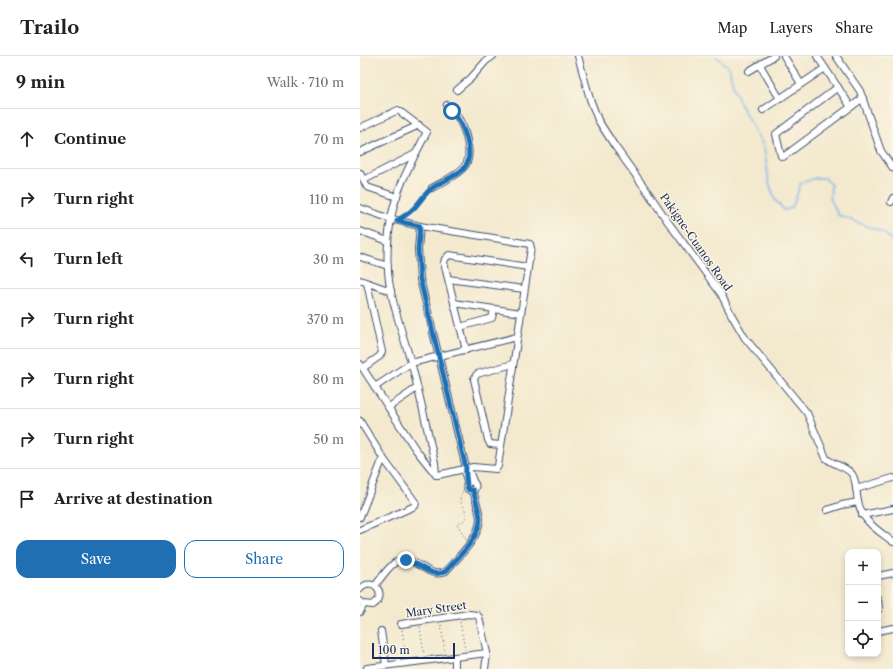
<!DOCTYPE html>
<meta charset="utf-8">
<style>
:root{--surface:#fff;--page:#f6f6f6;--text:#222;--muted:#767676;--line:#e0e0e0;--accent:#1f6fb2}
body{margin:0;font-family:"Libre Caslon Text",serif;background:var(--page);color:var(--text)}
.controls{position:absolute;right:12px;bottom:12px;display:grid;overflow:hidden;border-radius:8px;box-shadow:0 2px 6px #0003}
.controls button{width:36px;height:36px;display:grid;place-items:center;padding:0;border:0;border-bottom:1px solid var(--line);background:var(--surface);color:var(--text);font:20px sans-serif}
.scale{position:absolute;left:12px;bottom:10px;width:83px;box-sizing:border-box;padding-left:4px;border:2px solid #1b2f5e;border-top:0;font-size:11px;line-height:14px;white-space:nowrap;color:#1b2f5e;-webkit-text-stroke:3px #fcf5e5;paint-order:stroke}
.stop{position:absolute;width:12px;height:12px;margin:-9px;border:3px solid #1f6fb2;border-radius:50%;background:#fff}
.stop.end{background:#1f6fb2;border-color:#fff;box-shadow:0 1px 4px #0008}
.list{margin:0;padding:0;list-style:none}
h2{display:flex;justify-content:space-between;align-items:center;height:52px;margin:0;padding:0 16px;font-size:17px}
h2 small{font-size:13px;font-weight:400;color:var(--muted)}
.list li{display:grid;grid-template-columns:26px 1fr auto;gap:12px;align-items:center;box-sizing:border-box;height:60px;padding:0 16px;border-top:1px solid var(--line)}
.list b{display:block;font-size:15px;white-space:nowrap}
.list em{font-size:13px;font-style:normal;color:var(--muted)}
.actions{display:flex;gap:8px;padding:12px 16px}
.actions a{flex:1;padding:9px 0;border:1px solid var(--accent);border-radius:12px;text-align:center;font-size:14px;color:var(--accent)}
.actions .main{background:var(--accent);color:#fff}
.icon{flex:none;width:22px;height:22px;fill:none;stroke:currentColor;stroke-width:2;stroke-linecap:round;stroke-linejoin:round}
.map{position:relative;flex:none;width:533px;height:613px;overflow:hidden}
header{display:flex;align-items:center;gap:24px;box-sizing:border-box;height:56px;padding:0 20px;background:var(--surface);border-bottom:1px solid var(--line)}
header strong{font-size:19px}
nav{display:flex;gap:22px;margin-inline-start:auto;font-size:14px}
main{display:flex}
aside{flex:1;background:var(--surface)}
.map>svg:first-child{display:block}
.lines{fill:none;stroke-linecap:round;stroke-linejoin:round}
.stream{stroke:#7cb5ec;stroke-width:1.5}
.minor-casing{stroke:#3b4b6f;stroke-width:8}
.path{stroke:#3b4b6f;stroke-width:1;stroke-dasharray:1 3;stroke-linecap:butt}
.minor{stroke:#fff;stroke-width:6}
.route{stroke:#1f6fb2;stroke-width:5}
.labels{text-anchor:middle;stroke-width:3;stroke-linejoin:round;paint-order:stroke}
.street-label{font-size:11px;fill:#1b2f5e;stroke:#fcf5e5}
</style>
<header>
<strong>Trailo</strong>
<nav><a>Map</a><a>Layers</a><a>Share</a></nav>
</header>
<main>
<aside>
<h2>9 min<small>Walk · 710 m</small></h2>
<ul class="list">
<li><svg class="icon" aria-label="ahead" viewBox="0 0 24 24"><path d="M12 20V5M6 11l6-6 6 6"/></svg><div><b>Continue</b></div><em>70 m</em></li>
<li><svg class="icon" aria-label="right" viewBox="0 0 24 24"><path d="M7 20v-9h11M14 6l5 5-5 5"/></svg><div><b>Turn right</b></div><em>110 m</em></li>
<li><svg class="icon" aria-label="left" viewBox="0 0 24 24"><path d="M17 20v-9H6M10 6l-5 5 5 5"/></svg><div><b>Turn left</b></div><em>30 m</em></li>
<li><svg class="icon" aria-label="right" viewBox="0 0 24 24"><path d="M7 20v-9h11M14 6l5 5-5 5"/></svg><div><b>Turn right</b></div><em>370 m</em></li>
<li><svg class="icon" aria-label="right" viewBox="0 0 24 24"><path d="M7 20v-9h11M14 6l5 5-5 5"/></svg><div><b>Turn right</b></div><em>80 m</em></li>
<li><svg class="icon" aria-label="right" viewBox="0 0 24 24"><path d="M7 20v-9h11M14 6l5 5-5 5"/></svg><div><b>Turn right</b></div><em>50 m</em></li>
<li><svg class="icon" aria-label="arrive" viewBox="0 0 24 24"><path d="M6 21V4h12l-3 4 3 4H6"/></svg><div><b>Arrive at destination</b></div></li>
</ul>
<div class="actions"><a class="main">Save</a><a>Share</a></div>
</aside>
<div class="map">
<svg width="533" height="613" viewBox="0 0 533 613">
<rect width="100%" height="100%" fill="#fcf5e5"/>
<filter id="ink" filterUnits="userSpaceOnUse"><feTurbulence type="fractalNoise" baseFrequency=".025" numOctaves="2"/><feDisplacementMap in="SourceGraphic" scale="8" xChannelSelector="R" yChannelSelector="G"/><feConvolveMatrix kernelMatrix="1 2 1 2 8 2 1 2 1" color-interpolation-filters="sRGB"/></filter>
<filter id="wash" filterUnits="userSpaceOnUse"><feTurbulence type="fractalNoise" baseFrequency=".012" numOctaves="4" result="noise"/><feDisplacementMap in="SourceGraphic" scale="16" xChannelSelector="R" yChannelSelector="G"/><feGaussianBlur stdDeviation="0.9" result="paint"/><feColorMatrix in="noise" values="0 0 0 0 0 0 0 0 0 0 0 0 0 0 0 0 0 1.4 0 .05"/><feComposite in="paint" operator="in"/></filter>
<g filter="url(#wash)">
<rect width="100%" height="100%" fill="#f3e9ce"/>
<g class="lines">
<path class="stream" d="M356 0 369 12 374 32 381 50 404 91 409 126 415 144 424 154 432 152 441 127 456 122H465L471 129 470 142 478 159 523 176 533 186"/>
</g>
</g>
<g filter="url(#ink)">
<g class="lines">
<defs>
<g id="minor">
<path d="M218 0 230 43 238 64 254 89 287 135 308 166 361 238 371 258 385 282 447 357 466 402C473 409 486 410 492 418 497 425 496 437 498 445 502 466 518 474 533 486"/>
<path d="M424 0 441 28"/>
<path d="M457 0 491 51"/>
<path d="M476 0 500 35 521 95 533 112"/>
<path d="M400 9 420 43"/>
<path d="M389 15 414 0"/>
<path d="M478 31 416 78 421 100 423 101 503 42"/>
<path d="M97 34 111 22 126 5 133 0"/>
<path d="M403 54 465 12"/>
<path d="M0 72 38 54 67 76C53 103 36 132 31 163 27 186 26 213 31 236 36 259 44 283 51 306 60 339 67 373 75 407L76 419"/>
<path d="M0 96 59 69"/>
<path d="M0 117 7 131 37 141"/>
<path d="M4 124 55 98"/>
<path d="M72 132C81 127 97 119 103 112 115 101 105 72 97 60 94 56 90 53 87 49"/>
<path d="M531 146 533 142"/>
<path d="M0 152 31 163 60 170 170 188 171 192 138 410 136 413 113 411 78 419H76L56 394 0 308"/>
<path d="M60 170 58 193 60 223 106 412"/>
<path d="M0 175 28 185"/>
<path d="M0 201 28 210"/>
<path d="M88 223 164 233"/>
<path d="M0 224 31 235"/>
<path d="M94 247 161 257"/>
<path d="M100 271 132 262 134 253"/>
<path d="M106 294 84 207 85 203 89 199 168 211"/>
<path d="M3 312 20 300 22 296 7 227"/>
<path d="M15 331 51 307 157 281"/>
<path d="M29 351 57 332"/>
<path d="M0 365 23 402 56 447 55 450 0 474"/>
<path d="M140 389 130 388 128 384 114 323 117 318 153 308"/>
<circle cx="111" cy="430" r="4.5"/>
<path d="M108 427 105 418 106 412 110 417 113 425"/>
<path d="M496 433 533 422"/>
<path d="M467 454 482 449 498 446"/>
<path d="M502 459 533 453"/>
<path d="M0 461 23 402"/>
<path d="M518 520 533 517"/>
<path d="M15 530C20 523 29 510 36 506 55 496 69 526 86 515 98 501 120 482 120 462 119 453 115 443 113 434"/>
<path d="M0 533C12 520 29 538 13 549L4 548 0 545"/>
<path d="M518 543 519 553"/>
<path d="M0 556 4 548"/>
<path d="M41 568 109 558 117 559 119 561 127 597 125 613"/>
<path d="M21 575 26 609"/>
<path d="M518 575 533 572"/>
<path d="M7 612 127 597"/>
<path d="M95 613V601"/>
</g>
</defs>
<use href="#minor" class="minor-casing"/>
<g class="path">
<path d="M44 160 52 154 67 136"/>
<path d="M106 483 97 468C114 462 103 453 100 443L101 437 107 433"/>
<path d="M100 566 105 594"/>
<path d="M81 569 85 597"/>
<path d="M60 571 64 598"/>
<path d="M42 574 46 600"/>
</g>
<use href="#minor" class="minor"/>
</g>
</g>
<g class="lines" filter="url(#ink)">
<path class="route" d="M46 504C59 507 73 524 86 515 98 501 120 482 120 462 119 453 115 443 113 434H109L107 431C107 425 105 419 106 412L60 223 58 193 60 170 37 165C42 161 48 158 52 154 59 148 63 139 71 133 80 126 97 120 104 112 116 98 103 67 92 55"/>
</g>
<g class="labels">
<g class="street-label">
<text transform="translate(336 186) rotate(55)" y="4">Pakigne-Cuanos Road</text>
<text transform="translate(76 553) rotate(-8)" y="4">Mary Street</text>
</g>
</g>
</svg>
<div class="controls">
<button>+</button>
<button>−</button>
<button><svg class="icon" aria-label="locate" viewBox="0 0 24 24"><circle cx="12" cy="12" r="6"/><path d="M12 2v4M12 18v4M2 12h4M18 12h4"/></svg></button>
</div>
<div class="scale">100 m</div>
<div class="stop" style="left:92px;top:55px"></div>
<div class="stop end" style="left:46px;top:504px"></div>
</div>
</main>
